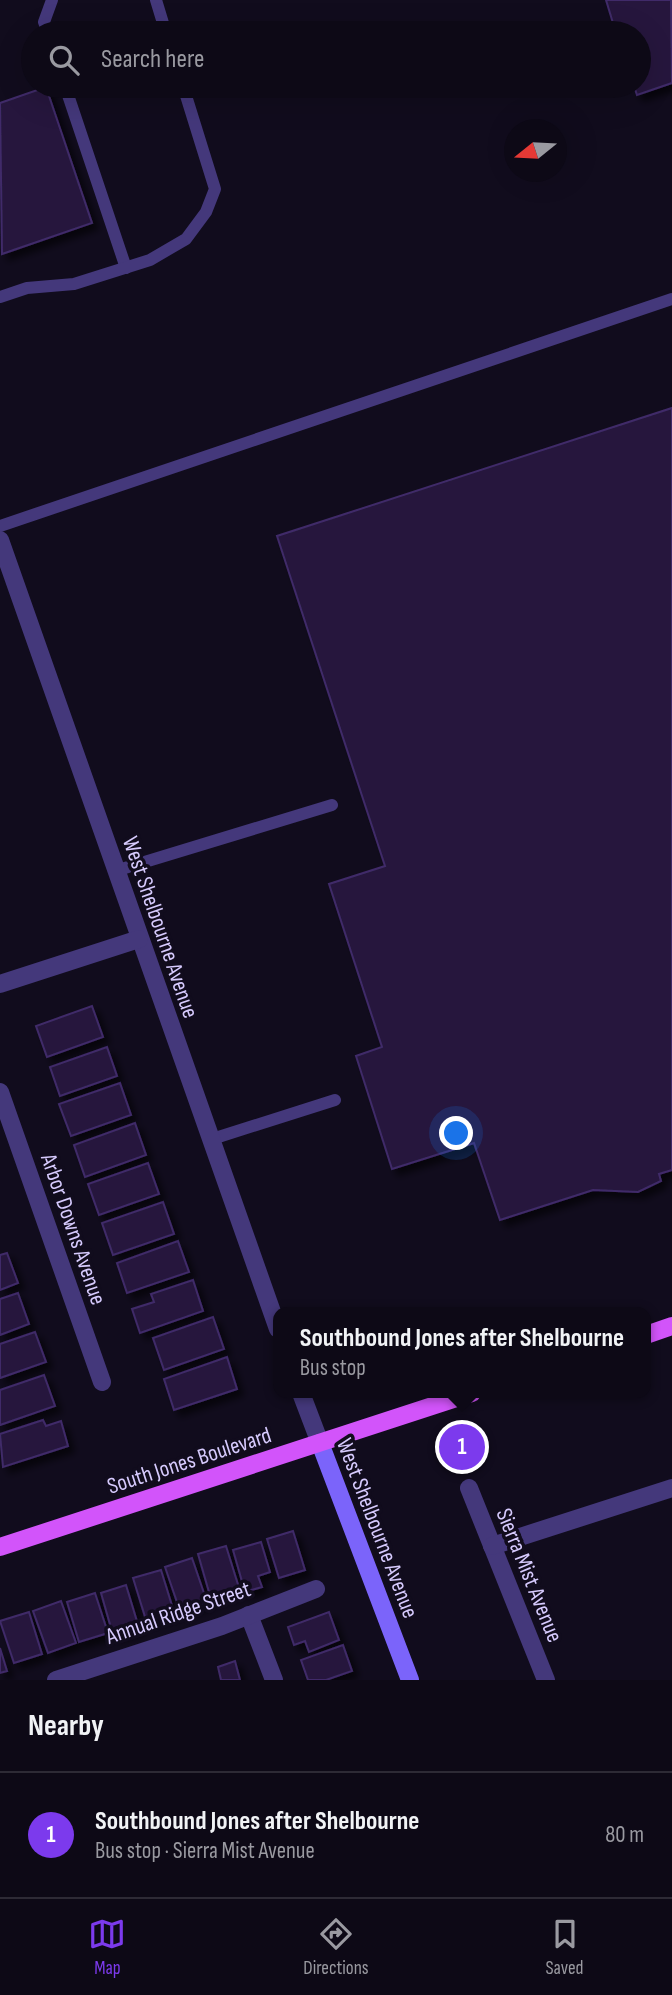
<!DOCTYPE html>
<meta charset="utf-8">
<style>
:root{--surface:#0d0916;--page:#16121f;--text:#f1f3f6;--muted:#9a9aa1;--line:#2d2a35;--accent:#7c3aed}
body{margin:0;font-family:"Sofia Sans Condensed",sans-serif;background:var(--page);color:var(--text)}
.compass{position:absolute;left:504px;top:119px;width:63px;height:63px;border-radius:50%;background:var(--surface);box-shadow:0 7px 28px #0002;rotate:252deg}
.you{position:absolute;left:457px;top:1134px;width:24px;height:24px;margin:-18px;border:5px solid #fff;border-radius:50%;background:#1a73e8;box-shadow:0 0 0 10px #1a73e833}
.badge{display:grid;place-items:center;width:46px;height:46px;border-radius:50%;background:var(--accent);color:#fff;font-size:23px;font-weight:700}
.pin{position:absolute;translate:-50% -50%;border:4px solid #fff;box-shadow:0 2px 7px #0006}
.popup{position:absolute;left:273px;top:1307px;width:378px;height:91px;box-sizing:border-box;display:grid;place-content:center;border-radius:14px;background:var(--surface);filter:drop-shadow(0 2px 5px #0005);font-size:23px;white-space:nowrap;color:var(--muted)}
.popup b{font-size:26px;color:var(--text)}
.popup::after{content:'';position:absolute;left:50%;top:100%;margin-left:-14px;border:14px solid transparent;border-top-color:var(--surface)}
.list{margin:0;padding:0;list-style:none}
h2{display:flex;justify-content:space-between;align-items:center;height:91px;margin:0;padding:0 28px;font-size:30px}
h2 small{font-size:23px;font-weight:400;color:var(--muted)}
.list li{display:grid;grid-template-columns:46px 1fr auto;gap:21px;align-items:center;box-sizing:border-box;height:126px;padding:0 28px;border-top:2px solid var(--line)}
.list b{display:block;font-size:26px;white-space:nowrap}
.list p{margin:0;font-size:23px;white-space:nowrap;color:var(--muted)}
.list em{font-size:23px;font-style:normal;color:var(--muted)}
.icon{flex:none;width:38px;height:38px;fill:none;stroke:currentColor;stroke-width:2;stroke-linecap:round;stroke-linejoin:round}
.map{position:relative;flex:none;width:672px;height:1680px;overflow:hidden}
.search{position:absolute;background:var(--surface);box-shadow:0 7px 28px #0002;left:21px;right:21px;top:21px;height:77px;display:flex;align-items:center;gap:18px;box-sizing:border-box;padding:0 24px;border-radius:38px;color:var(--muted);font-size:26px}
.sheet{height:217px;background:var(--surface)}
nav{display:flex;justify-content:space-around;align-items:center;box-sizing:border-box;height:98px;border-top:2px solid var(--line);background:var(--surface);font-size:19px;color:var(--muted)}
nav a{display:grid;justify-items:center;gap:4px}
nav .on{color:var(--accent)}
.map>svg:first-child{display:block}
.building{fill:#25193d;stroke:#402b69;stroke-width:2;filter:url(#shadow)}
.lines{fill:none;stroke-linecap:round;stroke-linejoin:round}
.lane{stroke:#44387b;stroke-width:12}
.street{stroke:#44387b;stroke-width:18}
.secondary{stroke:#7b64fa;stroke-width:18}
.primary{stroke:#d254fa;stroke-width:18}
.labels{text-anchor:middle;stroke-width:7;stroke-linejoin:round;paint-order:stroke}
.street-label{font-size:23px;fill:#d6cafd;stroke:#110c1d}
</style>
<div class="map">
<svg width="672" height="1680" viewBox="0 0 672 1680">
<defs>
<filter id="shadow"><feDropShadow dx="6" dy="6" stdDeviation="3.5" flood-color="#0009"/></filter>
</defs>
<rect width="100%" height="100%" fill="#110c1d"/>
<g class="building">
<path d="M606 0H671L672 83 637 95 634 86H639V33H616Z"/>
<path d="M46 87 92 223 2 254 0 103Z"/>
<path d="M672 408V1170L659 1174 661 1181 638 1192 593 1190 500 1220 474 1143 392 1169 356 1056 382 1047 329 884 385 866 277 536Z"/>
<path d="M92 1006 103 1037 47 1057 36 1026Z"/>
<path d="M107 1047 117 1076 60 1096 50 1067Z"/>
<path d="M120 1083 131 1115 71 1136 59 1104Z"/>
<path d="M135 1123 146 1155 85 1177 74 1145Z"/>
<path d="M148 1163 159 1194 99 1215 88 1184Z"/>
<path d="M163 1202 174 1234 113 1255 102 1223Z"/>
<path d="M178 1241 189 1272 127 1293 117 1263Z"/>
<path d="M7 1253 18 1283 0 1290V1255Z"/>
<path d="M193 1280 203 1311 140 1333 132 1309 154 1302 151 1294Z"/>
<path d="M18 1293 29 1324 0 1335V1299Z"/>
<path d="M213 1317 224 1349 164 1370 153 1338Z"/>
<path d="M35 1332 46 1362 0 1378V1344Z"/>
<path d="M227 1357 237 1389 174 1410 164 1379Z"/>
<path d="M44 1375 55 1406 0 1425V1390Z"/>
<path d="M43 1420 46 1426 61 1421 68 1446 3 1467 0 1434Z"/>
<path d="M293 1531 305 1570 279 1578 267 1539Z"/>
<path d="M261 1542 270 1572 258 1576 262 1587 245 1592 233 1550Z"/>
<path d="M226 1546 240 1591 211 1599 198 1554Z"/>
<path d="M192 1558 207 1602 180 1611 165 1567Z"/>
<path d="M161 1570 174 1612 146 1620 133 1578Z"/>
<path d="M126 1585 139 1628 113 1635 101 1593Z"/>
<path d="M95 1593 108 1633 79 1642 67 1602Z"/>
<path d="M61 1601 76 1643 48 1653 33 1611Z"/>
<path d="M29 1612 42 1654 14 1663 0 1621Z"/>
<path d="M329 1612 339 1640 309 1652 305 1641 294 1645 288 1627Z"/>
<path d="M343 1645 352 1671 326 1680H308L301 1660Z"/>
<path d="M0 1648 7 1671 0 1673Z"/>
<path d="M235 1661 240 1680H221L218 1667Z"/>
</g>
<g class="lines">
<g class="lane">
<path d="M156 0 166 33"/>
<path d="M48 33 44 22 52 0"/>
<path d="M65 86 126 268"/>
<path d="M0 297 27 288 74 284 150 260 186 239 206 212 215 189 183 86"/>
<path d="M0 526 672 299"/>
<path d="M115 871 332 805"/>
<path d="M209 1140 335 1100"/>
</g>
<g class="street">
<path d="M0 540 278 1329"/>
<path d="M0 984 139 939"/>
<path d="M0 1092 102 1382"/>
<path d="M301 1393 320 1443"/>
<path d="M469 1488 546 1680"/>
<path d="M492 1546 672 1488"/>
<path d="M249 1615 274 1680"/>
<path d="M56 1680 222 1626 316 1589"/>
</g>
<path class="secondary" d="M320 1443 410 1680"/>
<g class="primary">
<path d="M646 1335 672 1326"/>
<path d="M0 1547 472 1393"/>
</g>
</g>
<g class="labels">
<g class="street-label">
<text transform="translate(161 927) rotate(71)" y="8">West Shelbourne Avenue</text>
<text transform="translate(74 1229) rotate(71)" y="8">Arbor Downs Avenue</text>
<text transform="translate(189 1460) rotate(-18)" y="8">South Jones Boulevard</text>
<text transform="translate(378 1528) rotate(69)" y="8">West Shelbourne Avenue</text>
<text transform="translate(530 1575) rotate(68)" y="8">Sierra Mist Avenue</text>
<text transform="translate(178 1612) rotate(-19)" y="8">Annual Ridge Street</text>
</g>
</g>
</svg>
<svg class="compass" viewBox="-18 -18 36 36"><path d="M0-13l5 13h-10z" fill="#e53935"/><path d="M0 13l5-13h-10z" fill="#9a9aa1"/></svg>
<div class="you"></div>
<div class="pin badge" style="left:462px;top:1447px">1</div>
<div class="popup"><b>Southbound Jones after Shelbourne</b>Bus stop</div>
<div class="search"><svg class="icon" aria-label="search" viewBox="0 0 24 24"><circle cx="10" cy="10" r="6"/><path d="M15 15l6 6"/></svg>Search here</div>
</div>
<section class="sheet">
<h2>Nearby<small></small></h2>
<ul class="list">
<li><span class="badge">1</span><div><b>Southbound Jones after Shelbourne</b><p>Bus stop · Sierra Mist Avenue</p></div><em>80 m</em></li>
</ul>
</section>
<nav>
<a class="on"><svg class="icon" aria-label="map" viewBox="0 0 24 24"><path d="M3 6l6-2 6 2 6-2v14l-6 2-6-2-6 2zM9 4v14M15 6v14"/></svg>Map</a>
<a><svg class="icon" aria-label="directions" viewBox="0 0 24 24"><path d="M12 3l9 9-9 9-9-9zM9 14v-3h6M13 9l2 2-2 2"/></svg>Directions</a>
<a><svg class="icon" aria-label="saved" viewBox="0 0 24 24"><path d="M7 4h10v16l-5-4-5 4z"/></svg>Saved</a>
</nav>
